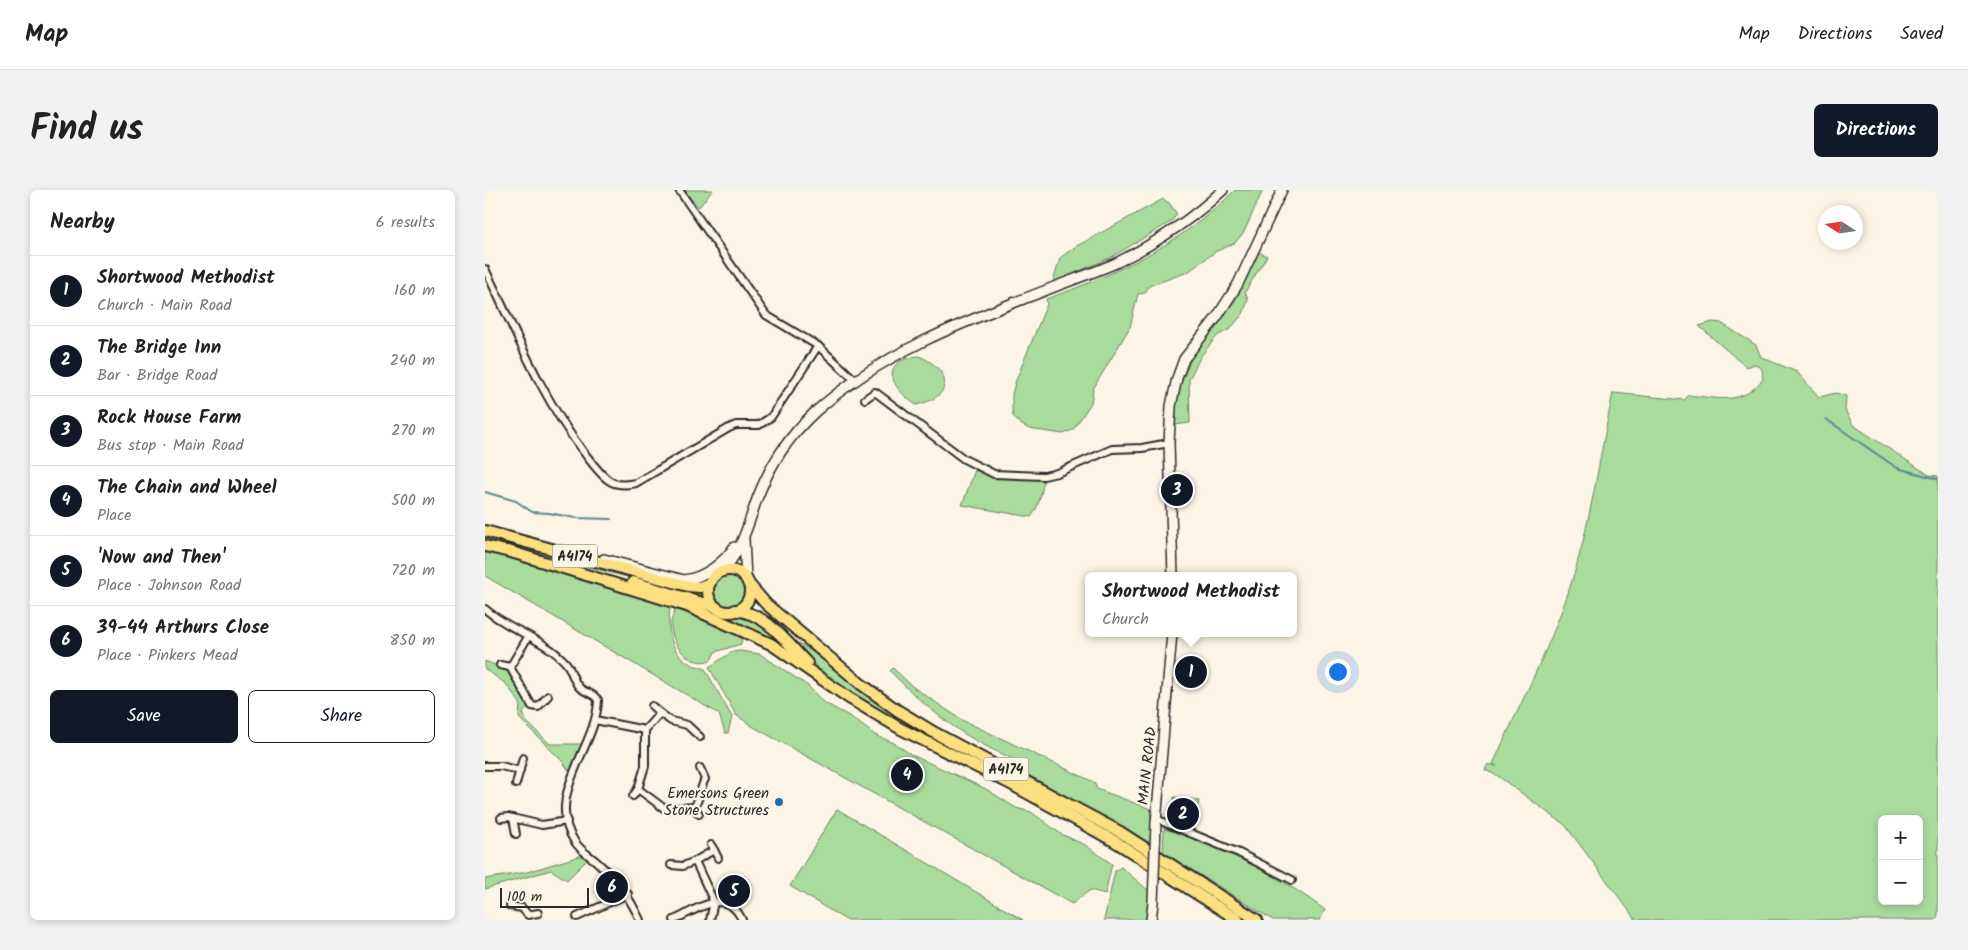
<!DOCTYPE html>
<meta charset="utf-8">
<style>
:root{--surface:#fff;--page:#f2f2f2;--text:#222;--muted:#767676;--line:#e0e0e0;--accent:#111827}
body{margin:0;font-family:Kalam,sans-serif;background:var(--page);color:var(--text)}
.controls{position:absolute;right:15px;bottom:15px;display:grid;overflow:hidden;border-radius:8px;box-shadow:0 2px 8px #0003}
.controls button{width:45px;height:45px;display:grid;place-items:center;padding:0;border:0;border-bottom:1px solid var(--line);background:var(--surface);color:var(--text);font:25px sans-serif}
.compass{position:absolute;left:1333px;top:15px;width:45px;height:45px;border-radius:50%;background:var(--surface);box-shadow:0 2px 8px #0003;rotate:282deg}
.scale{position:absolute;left:15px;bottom:12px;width:89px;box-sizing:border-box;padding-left:5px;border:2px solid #2b2b2b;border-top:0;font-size:14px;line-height:18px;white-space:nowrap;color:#2b2b2b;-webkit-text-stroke:4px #fcf5e5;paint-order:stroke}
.you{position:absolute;left:852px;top:481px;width:18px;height:18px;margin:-12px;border:4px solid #fff;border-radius:50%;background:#1a73e8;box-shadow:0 0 0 8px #1a73e833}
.badge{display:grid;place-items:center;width:32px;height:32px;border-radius:50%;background:var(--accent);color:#fff;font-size:16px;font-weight:700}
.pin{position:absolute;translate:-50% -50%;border:2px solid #fff;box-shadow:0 1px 5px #0006}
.popup{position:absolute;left:600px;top:382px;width:212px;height:65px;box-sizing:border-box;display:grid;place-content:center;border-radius:8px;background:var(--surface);filter:drop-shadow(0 1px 4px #0005);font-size:16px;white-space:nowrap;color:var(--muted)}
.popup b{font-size:19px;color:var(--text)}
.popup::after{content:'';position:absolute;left:50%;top:100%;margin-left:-10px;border:10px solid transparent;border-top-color:var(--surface)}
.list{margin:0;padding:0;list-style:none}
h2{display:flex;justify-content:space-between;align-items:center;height:65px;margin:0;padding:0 20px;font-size:21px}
h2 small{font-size:16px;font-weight:400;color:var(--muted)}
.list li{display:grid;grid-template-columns:32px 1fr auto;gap:15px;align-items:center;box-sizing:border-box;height:70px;padding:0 20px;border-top:1px solid var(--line)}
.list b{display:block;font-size:19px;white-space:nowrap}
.list p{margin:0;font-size:16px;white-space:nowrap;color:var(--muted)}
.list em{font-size:16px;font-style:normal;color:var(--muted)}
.actions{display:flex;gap:10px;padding:15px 20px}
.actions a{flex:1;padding:11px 0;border:1px solid var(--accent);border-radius:8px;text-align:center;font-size:18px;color:var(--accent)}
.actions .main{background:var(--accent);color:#fff}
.map{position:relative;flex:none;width:1453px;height:730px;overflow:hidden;border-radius:8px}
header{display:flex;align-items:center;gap:30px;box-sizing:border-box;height:70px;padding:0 25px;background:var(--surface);border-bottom:1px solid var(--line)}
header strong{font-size:24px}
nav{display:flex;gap:28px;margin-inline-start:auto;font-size:18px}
.intro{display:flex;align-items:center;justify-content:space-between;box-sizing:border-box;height:120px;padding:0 30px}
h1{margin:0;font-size:35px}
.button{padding:12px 22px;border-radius:8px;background:var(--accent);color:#fff;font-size:18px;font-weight:700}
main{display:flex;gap:30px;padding:0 30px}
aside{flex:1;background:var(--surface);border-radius:8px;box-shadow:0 2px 8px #0003}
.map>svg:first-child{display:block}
.green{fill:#a8db9c;stroke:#6a8364;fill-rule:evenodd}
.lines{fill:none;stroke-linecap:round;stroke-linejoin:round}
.stream{stroke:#5c8795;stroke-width:2}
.minor-casing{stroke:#2b2b2b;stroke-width:10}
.secondary-casing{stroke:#2b2b2b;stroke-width:12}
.trunk-casing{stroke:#2b2b2b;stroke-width:14}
.minor{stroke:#fcf5e5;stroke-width:6}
.secondary{stroke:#fcf5e5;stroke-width:9}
.trunk{stroke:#fce080;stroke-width:10}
.secondary-bridge-casing{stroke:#2b2b2b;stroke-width:12;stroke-linecap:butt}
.secondary-bridge{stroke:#fcf5e5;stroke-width:9}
.poi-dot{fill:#1f6fb2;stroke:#fcf5e5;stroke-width:2}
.labels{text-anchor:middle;stroke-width:4.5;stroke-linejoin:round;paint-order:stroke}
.shield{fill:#fcf5e5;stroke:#6a6863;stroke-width:1}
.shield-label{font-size:14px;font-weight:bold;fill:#2b2b2b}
.street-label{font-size:15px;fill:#2b2b2b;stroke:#fcf5e5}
.poi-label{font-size:15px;fill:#2b2b2b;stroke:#fcf5e5;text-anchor:end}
</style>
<header>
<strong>Map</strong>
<nav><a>Map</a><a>Directions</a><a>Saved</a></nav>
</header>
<div class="intro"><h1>Find us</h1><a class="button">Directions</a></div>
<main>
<aside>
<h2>Nearby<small>6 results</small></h2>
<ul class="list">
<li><span class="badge">1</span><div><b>Shortwood Methodist</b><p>Church · Main Road</p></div><em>160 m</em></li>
<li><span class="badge">2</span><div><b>The Bridge Inn</b><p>Bar · Bridge Road</p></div><em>240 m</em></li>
<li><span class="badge">3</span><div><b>Rock House Farm</b><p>Bus stop · Main Road</p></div><em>270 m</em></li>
<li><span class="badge">4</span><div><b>The Chain and Wheel</b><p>Place</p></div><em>500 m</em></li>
<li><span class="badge">5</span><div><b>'Now and Then'</b><p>Place · Johnson Road</p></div><em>720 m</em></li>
<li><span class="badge">6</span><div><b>39-44 Arthurs Close</b><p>Place · Pinkers Mead</p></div><em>850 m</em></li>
</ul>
<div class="actions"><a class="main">Save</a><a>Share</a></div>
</aside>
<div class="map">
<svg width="1453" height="730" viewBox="0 0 1453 730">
<rect width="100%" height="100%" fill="#fcf5e5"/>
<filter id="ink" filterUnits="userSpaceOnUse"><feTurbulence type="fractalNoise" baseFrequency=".02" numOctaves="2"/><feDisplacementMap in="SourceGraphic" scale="10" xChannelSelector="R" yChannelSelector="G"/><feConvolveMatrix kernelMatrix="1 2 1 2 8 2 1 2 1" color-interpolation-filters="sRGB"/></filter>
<g filter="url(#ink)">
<g class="green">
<path d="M200 0H228L214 17 205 9Z"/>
<path d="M750 0H778L759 42 750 53 730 62 703 82 664 96 660 103 653 104 645 137 608 199 606 213 588 240 578 244 544 239 534 233 528 226 527 219V204L531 190 562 114 561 109C630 85 698 53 750 0Z"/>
<path d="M678 9 684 13 692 24 687 31 625 68 568 92 575 68 590 57Z"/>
<path d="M773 62 782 66 760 102 763 110 758 124 745 139 732 146 716 166 704 189 705 233 690 235 691 206 708 164 750 111Z"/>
<path d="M1227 132 1236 133 1271 155 1276 167 1312 182 1334 207 1351 203 1361 206 1360 220 1368 235 1444 285 1453 286V730H1151L1080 635 1013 586 1000 580 1003 574 1012 576 1008 574C1033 518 1063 462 1083 403 1105 339 1114 269 1128 203L1200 210 1203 205C1233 208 1257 216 1278 189L1277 179 1270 174 1261 177 1214 136ZM1397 629H1434V711H1397Z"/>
<path d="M434 166C467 180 470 207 431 215 406 198 392 171 434 166Z"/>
<path d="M490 280 514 288H559C557 302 554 317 546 327L477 315Z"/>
<path d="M0 346 189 396V399L0 351Z"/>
<path d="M0 360 93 386 179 414 185 419C182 439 185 464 206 474 210 477 216 476 220 479L247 527 243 543H240L234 524 0 386Z"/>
<circle cx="245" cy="400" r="16"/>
<path d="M190 419 222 430 257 448 256 454 230 462 226 470C205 478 186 456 186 434 186 429 189 424 190 419Z"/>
<path d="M258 425 273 431 293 453 242 430V427Z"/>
<path d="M314 453 357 483 676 673 764 730 647 657 372 508C349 492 328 477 311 454Z"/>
<path d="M255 461 275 464 323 496 338 512 366 527 390 545 409 553 427 565 501 599 531 618 546 622 576 644 600 655 627 674 620 704 605 700 587 714 267 536 251 525 224 477 247 462Z"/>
<path d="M0 471 22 480 44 515 38 523 41 531 65 554H97L85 582 77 571 34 528 35 513 21 494 0 479Z"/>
<path d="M408 478 428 497 477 530 609 592 612 599 666 619V654L536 581 531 570C479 549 445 522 405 481Z"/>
<path d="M689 607 714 611 710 630 706 629 707 624 689 619Z"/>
<path d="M352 619 538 730H361L305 696Z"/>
<path d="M679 639C695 642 711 650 726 656 767 673 804 693 840 720L835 730H788L678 662Z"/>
<path d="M98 665 103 669 82 690 66 680 0 699V689L42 682Z"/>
<path d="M636 677 664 701 661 730H619L630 681Z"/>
</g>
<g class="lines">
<g class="stream">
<path d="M1341 229 1412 278 1453 289"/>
<path d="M0 302 31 311 47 322 64 323 90 328 126 329"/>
</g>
<defs>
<g id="minor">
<path d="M194 0 281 125 333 156 370 190"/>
<path d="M0 79C30 140 56 206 97 260 105 270 112 281 122 289 130 296 142 295 151 293L244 238 251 235H274L286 227 333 156"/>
<path d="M380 209 390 202 479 269 509 284 559 286 572 283 627 259 657 258 684 253"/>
<path d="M0 419C24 440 60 449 81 473 87 480 88 491 94 497 100 503 109 503 113 510 112 557 58 606 90 652 96 661 104 665 112 672 132 690 144 706 155 730"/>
<path d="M43 447 25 477 47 516 53 517 63 506"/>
<path d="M15 475 25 477"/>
<path d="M167 516 175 523"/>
<path d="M110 530 160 540V576L153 599 180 619 209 617C215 610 215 598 220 589L215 578"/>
<path d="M160 540 175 523 186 531 202 535 215 547"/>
<path d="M0 576H16L35 581"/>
<path d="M31 594 38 568"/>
<path d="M148 606 153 599"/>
<path d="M209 617 214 624"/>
<path d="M16 628 23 627 57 635 82 631"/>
<path d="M28 628 31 644"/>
<path d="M671 629 754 663 807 690"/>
<path d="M229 660 233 668"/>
<path d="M186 675 198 676 210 671"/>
<path d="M25 716 37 718 43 725 53 723"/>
<path d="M92 727 143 704"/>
<path d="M189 730C213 719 242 696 257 730"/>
<path d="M225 730 229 712 210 671 229 660 226 655"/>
</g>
<g id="secondary">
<path d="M259 349 261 389"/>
<path d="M119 369 199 390C218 388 239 373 249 357"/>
<path d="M239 380C257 359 263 335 272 309 284 277 304 246 330 222 396 163 478 132 559 101 583 91 609 83 633 72 671 53 707 29 738 0"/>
<path d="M688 386 684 253 686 216 692 188 699 169 732 127 753 94 797 0"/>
<path d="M671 633 687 443"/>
<path d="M666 730 668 713"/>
</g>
<g id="trunk">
<path d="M0 341 203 396 215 397 225 393"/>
<path d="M0 356 29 363"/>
<path d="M23 361 202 416 286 454 364 508 416 539 526 594 631 652 753 730"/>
<circle cx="244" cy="401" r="21"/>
<path d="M148 392 231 417"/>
<path d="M263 393 281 414 376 494 412 520 450 543 635 642 772 730"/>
<path d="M250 420C283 424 300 451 322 473"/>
</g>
</defs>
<use href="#minor" class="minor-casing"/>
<use href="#secondary" class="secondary-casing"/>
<use href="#trunk" class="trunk-casing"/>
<use href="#minor" class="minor"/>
<use href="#secondary" class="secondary"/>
<use href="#trunk" class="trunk"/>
<defs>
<path id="secondary-bridge" d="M668 713 671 633"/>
</defs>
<use href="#secondary-bridge" class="secondary-bridge-casing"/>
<use href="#secondary-bridge" class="secondary-bridge"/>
</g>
</g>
<circle class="poi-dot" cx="294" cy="612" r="5"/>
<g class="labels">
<g class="shield">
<rect x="67.5" y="354.5" width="45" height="23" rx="4"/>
<rect x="498.5" y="567.5" width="45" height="23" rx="4"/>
</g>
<g class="shield-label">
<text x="90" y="371">A4174</text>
<text x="521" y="584">A4174</text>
</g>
<g class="street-label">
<text transform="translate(662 576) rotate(-84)" y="5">MAIN ROAD</text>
</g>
<g class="poi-label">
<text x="284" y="608">Emersons Green<tspan x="284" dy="17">Stone Structures</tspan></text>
</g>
</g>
</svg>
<div class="controls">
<button>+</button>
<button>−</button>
</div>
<svg class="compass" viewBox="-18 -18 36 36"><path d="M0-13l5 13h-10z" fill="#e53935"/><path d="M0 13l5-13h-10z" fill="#767676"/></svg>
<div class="scale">100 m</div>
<div class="you"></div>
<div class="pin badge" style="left:706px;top:482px">1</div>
<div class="popup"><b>Shortwood Methodist</b>Church</div>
<div class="pin badge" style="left:698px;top:624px">2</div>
<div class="pin badge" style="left:692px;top:300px">3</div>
<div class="pin badge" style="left:422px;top:585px">4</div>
<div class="pin badge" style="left:249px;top:701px">5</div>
<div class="pin badge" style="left:127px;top:697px">6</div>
</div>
</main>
